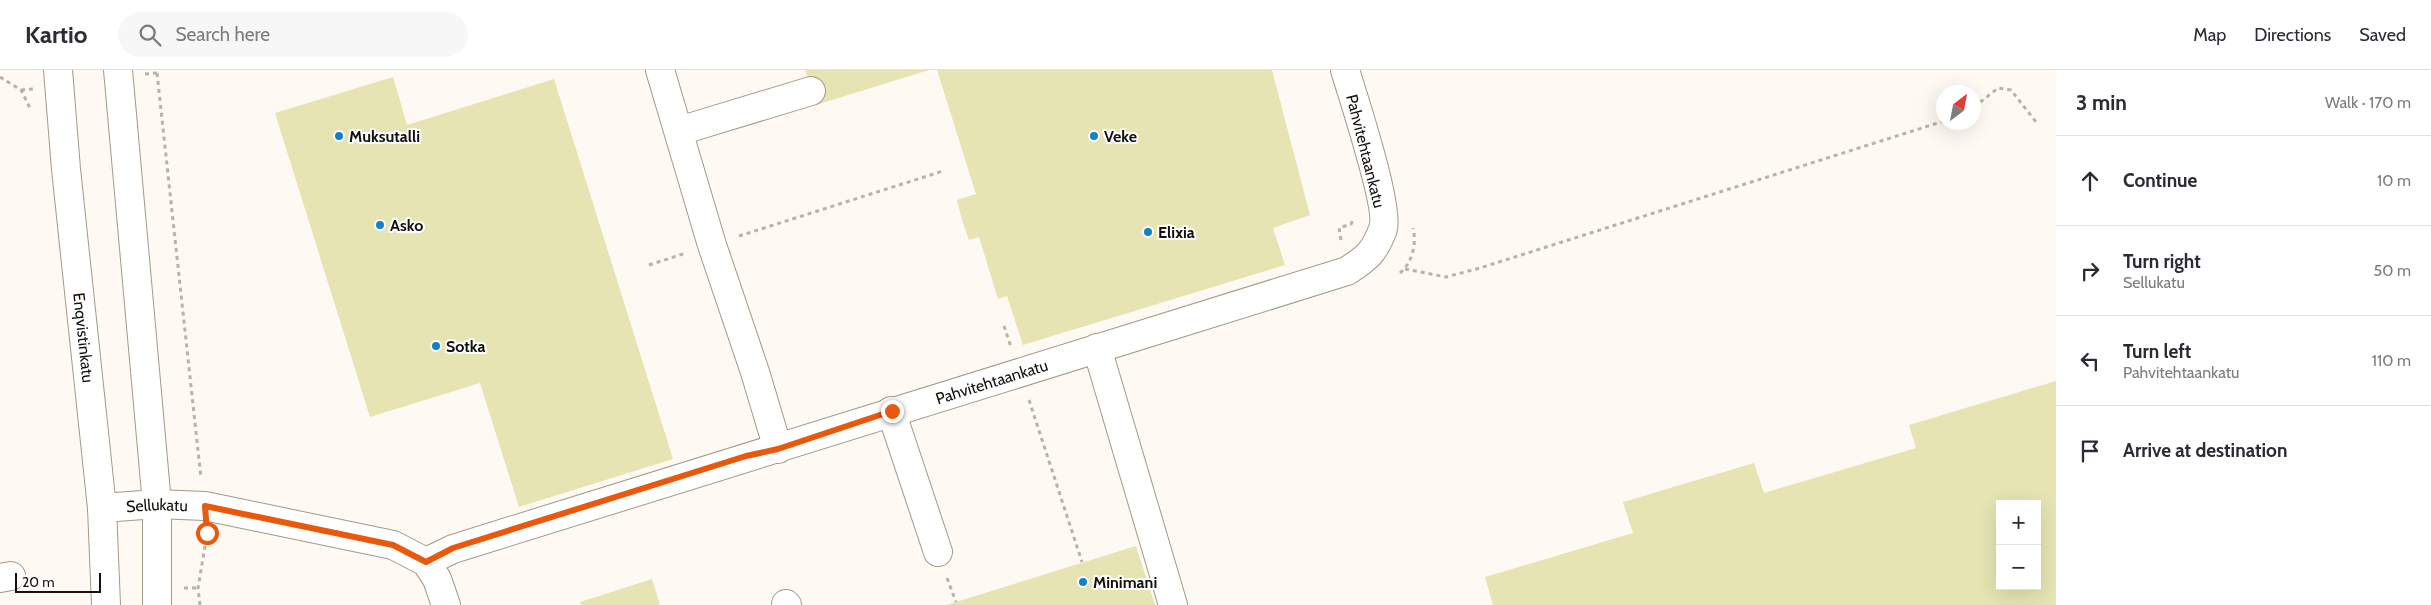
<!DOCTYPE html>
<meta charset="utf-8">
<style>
:root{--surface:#fff;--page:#f7f7f7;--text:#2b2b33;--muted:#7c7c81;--line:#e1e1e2}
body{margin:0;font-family:Cabin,sans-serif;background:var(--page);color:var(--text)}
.controls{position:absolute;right:15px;bottom:15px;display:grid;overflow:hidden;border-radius:0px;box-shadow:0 5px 20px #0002}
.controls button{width:45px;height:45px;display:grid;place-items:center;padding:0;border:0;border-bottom:1px solid var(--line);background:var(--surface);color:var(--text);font:25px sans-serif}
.compass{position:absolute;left:1936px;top:15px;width:45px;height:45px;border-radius:50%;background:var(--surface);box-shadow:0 5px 20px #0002;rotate:32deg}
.scale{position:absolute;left:15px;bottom:12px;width:86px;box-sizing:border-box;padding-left:5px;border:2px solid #14100b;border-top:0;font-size:14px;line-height:18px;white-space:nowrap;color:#14100b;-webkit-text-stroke:4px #fff;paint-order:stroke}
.stop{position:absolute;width:15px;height:15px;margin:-11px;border:4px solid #ea580c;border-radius:50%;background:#fff}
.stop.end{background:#ea580c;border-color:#fff;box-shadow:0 1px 5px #0008}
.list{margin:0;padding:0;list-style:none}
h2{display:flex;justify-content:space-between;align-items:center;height:65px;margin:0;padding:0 20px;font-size:21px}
h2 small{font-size:16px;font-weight:400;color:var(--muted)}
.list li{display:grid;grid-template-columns:32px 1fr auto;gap:15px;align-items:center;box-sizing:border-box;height:90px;padding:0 20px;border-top:1px solid var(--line)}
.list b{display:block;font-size:19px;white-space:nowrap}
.list p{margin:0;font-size:16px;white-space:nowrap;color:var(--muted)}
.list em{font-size:16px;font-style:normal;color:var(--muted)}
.icon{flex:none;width:28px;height:28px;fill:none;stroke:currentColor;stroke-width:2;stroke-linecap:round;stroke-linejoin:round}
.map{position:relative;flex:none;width:2056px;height:535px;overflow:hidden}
header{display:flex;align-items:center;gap:30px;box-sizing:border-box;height:70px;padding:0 25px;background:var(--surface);border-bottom:1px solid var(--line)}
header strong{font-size:24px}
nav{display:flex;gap:28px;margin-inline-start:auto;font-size:18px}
.search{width:350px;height:45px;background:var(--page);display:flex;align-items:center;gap:12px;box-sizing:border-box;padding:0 18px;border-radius:28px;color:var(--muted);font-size:19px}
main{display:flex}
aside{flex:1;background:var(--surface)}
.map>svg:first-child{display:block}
.building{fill:#e5e4b2;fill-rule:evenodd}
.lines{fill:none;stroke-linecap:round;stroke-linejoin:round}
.minor-casing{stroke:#a4988a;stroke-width:30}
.major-casing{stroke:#a4988a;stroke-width:30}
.path{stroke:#b7b2ad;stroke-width:3;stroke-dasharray:4 4;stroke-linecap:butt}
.minor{stroke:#fff;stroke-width:28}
.major{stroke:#fff;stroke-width:28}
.route{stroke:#ea580c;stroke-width:6}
.poi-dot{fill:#1380ca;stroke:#fff;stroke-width:2}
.labels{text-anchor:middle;stroke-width:4;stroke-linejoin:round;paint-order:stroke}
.poi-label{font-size:16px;font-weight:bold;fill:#14100b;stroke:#fff;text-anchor:start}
.street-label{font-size:16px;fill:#14100b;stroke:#fff}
</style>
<header>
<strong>Kartio</strong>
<div class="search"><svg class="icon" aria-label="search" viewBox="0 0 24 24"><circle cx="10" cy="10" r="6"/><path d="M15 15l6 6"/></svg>Search here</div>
<nav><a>Map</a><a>Directions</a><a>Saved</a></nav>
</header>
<main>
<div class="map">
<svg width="2056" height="535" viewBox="0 0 2056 535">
<rect width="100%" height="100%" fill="#fef9f3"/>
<g class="building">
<path d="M805 0H929L816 35Z"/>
<path d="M937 0H1272L1310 145 1273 158 1285 195 1023 275 1007 226 998 229 979 167 969 170 962 150 957 130 976 124Z"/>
<path d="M393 7 407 55 554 9 673 389 519 437 480 313 370 347 275 43Z"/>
<path d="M2056 311V535H1493L1485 507 1633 463 1623 432 1754 393 1764 423 1916 378 1909 355ZM2000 434H2037V516H2000Z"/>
<path d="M1136 476 1155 535H946L956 532Z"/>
<path d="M652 509 660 535H581L580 532Z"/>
</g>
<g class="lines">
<defs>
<g id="minor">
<path d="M660 0 712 175 755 302 778 379"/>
<path d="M679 61 811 21"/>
<path d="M1097 278 1173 535"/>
<path d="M891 341 938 482"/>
<path id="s1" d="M102 438 157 434 205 436 393 475 426 492 437 509 446 535"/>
<path id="s2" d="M426 492 453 479 1347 201C1367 188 1374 183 1383 159 1390 139 1353 26 1345 0"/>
<path d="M0 508 11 506"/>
<path d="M786 534 787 535"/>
</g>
<g id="major">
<path id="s3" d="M58 0 66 99 102 438 106 535"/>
<path d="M118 0 157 434V535"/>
</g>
</defs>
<use href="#minor" class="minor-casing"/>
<use href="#major" class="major-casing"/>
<g class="path">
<path d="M157 3 201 408"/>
<path d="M145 4 157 3 158 0"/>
<path d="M0 7 21 20 31 40"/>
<path d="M21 20 33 19"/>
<path d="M1974 37 1998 18 2011 20 2036 52"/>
<path d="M739 166 943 101"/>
<path d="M1341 170 1339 158 1351 154 1354 148"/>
<path d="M649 195 686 183"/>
<path d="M1405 199 1446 207 1480 198 1944 51"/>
<path d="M1400 203C1412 193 1417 174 1413 158"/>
<path d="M1004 256 1011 277"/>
<path d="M1029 330 1082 492"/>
<path d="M947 508 956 532"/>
<path d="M184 518H198"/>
<path d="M200 535 198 518 207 464"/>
</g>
<use href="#minor" class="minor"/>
<use href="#major" class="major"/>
</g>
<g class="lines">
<path class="route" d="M207 463 205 436 393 475 426 492 453 478 746 386 778 379 892 341"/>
</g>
<g class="poi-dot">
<circle cx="339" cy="66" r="5"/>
<circle cx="1094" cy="66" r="5"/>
<circle cx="380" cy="155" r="5"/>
<circle cx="1148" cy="162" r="5"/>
<circle cx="436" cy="276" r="5"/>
<circle cx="1083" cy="512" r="5"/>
</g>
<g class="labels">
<g class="poi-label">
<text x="349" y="72">Muksutalli</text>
<text x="1104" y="72">Veke</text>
<text x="390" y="161">Asko</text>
<text x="1158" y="168">Elixia</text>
<text x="446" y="282">Sotka</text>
<text x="1093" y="518">Minimani</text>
</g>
<g class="street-label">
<text transform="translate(1366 81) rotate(76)" y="6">Pahvitehtaankatu</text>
<text dy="6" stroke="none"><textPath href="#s3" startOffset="269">Enqvistinkatu</textPath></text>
<text dy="6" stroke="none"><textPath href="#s2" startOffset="594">Pahvitehtaankatu</textPath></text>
<text dy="6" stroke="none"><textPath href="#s1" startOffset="55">Sellukatu</textPath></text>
</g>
</g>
</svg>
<div class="controls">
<button>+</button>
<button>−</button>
</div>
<svg class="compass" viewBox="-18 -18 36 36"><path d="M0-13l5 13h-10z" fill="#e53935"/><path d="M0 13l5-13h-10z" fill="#7c7c81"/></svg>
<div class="scale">20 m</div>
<div class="stop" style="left:207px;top:463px"></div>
<div class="stop end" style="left:892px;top:341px"></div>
</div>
<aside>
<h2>3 min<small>Walk · 170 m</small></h2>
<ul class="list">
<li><svg class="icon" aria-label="ahead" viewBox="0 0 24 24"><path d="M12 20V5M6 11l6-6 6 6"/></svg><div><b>Continue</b></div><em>10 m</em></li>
<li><svg class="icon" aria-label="right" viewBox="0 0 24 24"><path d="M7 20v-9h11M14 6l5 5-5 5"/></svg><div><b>Turn right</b><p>Sellukatu</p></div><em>50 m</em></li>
<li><svg class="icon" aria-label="left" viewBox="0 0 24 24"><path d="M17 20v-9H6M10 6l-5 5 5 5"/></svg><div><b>Turn left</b><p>Pahvitehtaankatu</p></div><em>110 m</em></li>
<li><svg class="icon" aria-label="arrive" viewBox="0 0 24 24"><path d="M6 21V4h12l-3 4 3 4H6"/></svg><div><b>Arrive at destination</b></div></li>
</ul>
</aside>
</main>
